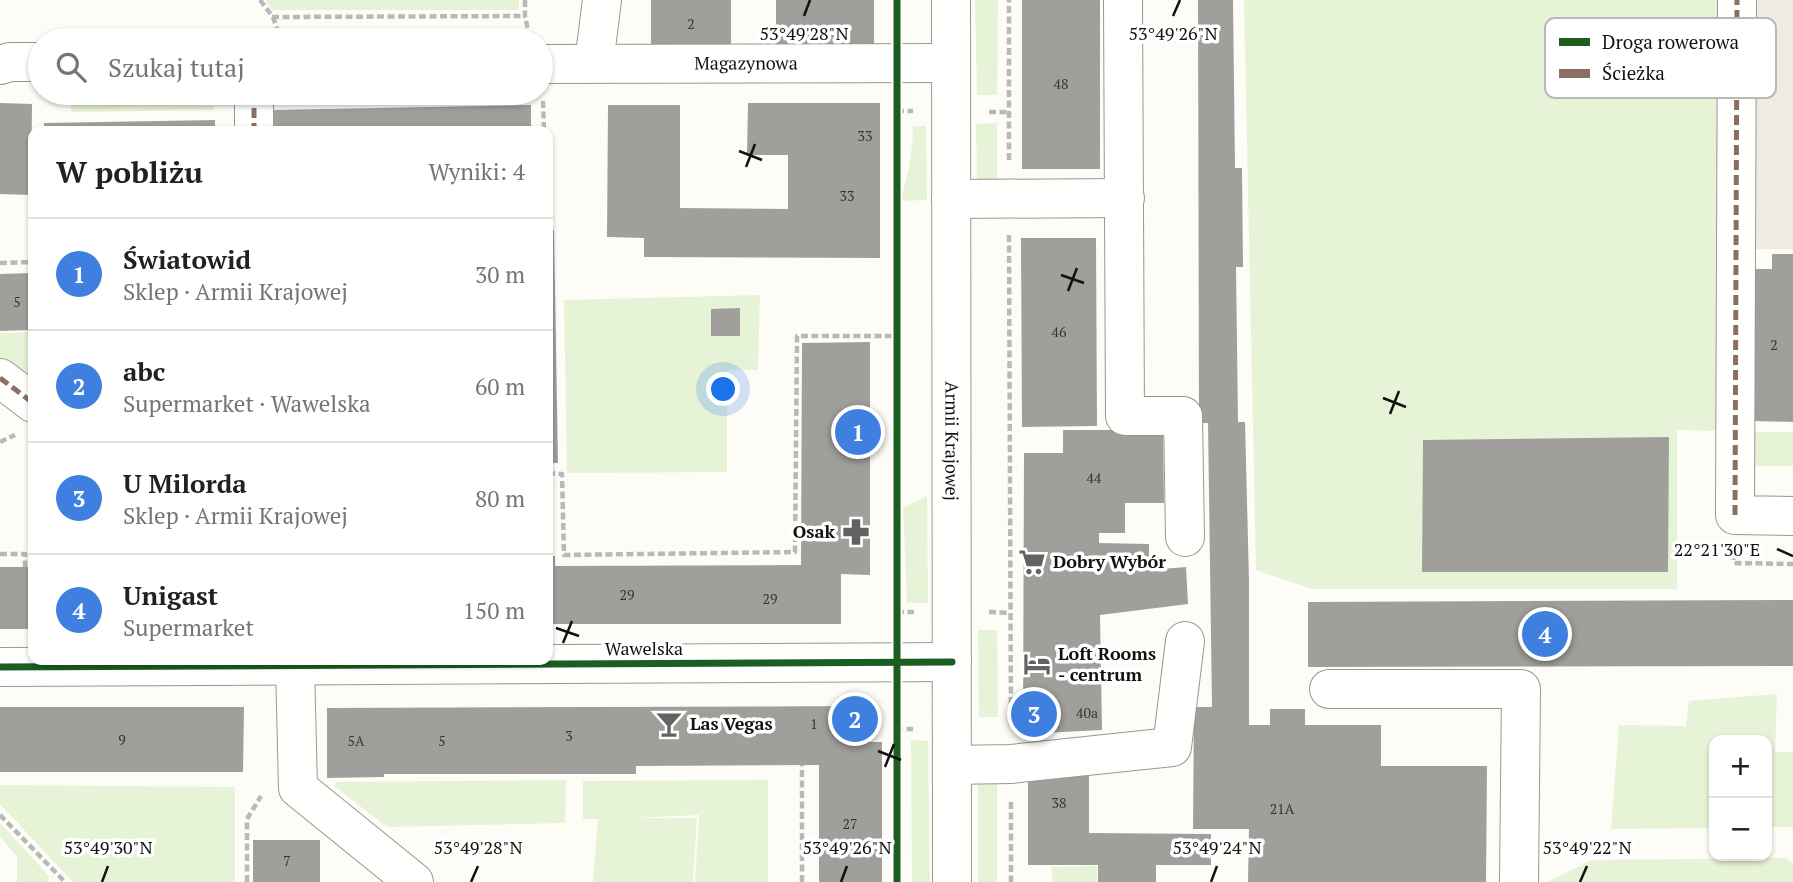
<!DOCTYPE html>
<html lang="pl">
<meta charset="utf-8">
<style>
:root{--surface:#fff;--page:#f6f6f6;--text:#202124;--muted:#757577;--line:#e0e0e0;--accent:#646362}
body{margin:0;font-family:"PT Serif",serif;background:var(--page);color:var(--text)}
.controls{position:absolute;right:21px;bottom:21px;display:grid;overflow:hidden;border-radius:14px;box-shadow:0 2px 5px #0004}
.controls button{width:63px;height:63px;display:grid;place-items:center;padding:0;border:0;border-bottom:2px solid var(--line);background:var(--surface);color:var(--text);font:35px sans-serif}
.you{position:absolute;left:724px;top:390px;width:24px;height:24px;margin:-18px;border:5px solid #fff;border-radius:50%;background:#1a73e8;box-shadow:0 0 0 10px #1a73e833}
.badge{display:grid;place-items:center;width:46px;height:46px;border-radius:50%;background:var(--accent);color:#fff;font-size:23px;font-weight:700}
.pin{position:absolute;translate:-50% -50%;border:4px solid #fff;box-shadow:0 2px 7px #0006}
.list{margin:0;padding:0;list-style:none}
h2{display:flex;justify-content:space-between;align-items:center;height:91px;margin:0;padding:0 28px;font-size:30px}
h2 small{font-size:23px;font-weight:400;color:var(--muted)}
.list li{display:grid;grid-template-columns:46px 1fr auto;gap:21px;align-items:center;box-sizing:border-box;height:112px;padding:0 28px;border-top:2px solid var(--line)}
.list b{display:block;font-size:26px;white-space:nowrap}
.list p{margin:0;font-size:23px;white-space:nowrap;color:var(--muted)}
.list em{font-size:23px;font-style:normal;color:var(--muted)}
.icon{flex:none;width:38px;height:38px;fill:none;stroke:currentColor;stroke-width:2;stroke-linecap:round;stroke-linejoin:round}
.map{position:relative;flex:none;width:1793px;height:882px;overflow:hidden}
.search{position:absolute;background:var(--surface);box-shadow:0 2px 5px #0004;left:28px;top:28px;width:525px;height:77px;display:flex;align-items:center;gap:18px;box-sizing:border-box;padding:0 24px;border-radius:38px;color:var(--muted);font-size:26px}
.panel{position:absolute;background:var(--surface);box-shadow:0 2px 5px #0004;left:28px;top:126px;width:525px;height:539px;border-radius:14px}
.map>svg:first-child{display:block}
.green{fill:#e7f3d7}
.plaza{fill:#edebe2}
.building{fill:#a19f9c}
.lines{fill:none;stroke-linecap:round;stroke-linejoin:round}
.minor-casing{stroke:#979795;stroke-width:40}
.path{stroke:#b9b9b8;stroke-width:4.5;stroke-dasharray:7 3.5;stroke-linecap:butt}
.minor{stroke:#fffffe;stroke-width:38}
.quiet{stroke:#8d6e63;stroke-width:5;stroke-dasharray:10 5;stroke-linecap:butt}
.cycleway-casing{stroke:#fff;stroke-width:11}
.cycleway{stroke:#1b5e20;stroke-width:7}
.ticks{fill:none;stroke:#111;stroke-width:2.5}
.labels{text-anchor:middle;stroke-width:7;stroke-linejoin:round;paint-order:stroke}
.number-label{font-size:14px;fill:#353434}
.street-label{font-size:18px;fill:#111;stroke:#fff}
.poi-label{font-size:18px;font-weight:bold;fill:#111;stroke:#fff;text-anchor:start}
.key{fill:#fff;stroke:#b8b8b8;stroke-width:2}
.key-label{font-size:19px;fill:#111}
.ticks-label{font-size:18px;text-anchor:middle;fill:#111;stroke:#fff;stroke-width:7;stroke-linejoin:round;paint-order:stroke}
</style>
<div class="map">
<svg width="1793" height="882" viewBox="0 0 1793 882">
<rect width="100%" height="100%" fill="#fdfcf7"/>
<g class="green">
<path d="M265 0H519V10H272Z"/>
<path d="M975 0H998L997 95H977Z"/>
<path d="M1244 0H1720L1719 431 1677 430V589H1312L1256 570Z"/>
<path d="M71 93H214V110L71 112Z"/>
<path d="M997 123V181H977L976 124Z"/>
<path d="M913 126H926L927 200 900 201C908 175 913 152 913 126Z"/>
<path d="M760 295 758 370H727V472L567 473 564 300Z"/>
<path d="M33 332V386L0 361V333Z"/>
<rect x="1750" y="432" width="43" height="34"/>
<path d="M927 496 928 603H907L903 508Z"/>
<path d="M978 630H997L998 717H979Z"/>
<path d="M1777 694 1775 752H1793V827H1767V740H1714V828L1611 829 1619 725 1686 726 1689 701Z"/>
<path d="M911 740 928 741 930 882H912Z"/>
<rect x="978" y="775" width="19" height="107"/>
<path d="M566 780 565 823 387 827 334 786 336 782Z"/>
<path d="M768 780V882H695L699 815 632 818H697L693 882H593L598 819H583V781Z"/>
<path d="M0 785 235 787V882H73L0 804Z"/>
<path d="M0 823 48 875 49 882H17V856L0 837Z"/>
<path d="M1785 858 1793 863V882H1547L1592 860Z"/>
<path d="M1097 866V882H1053L1051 867Z"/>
</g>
<path class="plaza" d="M1723 0H1793V249H1722Z"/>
<g class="building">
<path d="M651 0H731V47L651 48Z"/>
<path d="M776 0H874V48L776 49Z"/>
<rect x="1022" y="0" width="78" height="169"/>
<path d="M1198 0H1233L1235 168H1242L1243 267H1236L1238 422H1245L1249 581V725H1270V709H1305V725H1381V766H1487L1486 882H1248L1249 829H1193L1194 707H1212L1208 423H1199Z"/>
<path d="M0 103 32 104 31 195 0 194Z"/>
<path d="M748 103H880V258L644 257V238L607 237 608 105H680V208L788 209V155H747Z"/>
<path d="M531 105V131H271V110Z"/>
<path d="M215 120V131H44V123Z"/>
<path d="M548 230H554L558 463H548Z"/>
<path d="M1021 238H1096L1097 426 1022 427Z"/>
<path d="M1772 254H1793V422L1754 421 1755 269H1772Z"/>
<path d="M33 273V330L0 331V274Z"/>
<path d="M740 308V336H711V309Z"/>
<path d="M870 342V575L841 574V624H548V556H555V566L801 565 802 343Z"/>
<path d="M1063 430H1163L1164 503H1125V533H1099V543L1149 544V570L1186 567 1188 604 1100 615 1102 730 1023 734 1024 453H1063Z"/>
<path d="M1669 437 1668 572H1422L1423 440Z"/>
<rect x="0" y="567" width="33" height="62"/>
<path d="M1793 600V666L1308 667V602Z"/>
<path d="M866 706V742H882V882H819V765L636 766V774H384V777L327 778V708Z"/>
<path d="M0 707H244L243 772H0Z"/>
<path d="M1028 772H1089V833L1211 834V865H1156V882H1098V865H1028Z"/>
<rect x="253" y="840" width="67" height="42"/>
</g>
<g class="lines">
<defs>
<g id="minor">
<path id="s1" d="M951 0 952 882"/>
<path d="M1123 0 1125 416H1183L1185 537"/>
<path d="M1737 0 1735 515 1793 516"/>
<path d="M594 63 602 0"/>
<path id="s2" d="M541 64 951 63"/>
<path d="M0 65 10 62H40"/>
<path d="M254 93V131"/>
<path d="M951 199 1125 198"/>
<path d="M0 378 33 403"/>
<path d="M295 666 298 788 414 882"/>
<path d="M0 667 952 662"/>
<path d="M1329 689H1521L1519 882"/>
<path d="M952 765 1011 764 1172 747 1185 641"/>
</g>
</defs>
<use href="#minor" class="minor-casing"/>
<g class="path">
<path d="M260 0 273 17 281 40"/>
<path d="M525 0V16L528 30"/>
<path d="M272 17 525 16"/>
<path d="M543 101 544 131"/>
<path d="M897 111H913"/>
<path d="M989 112H1009"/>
<path d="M1009 160V0"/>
<path d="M1009 235 1011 727"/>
<path d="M0 263 33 262"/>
<path d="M0 442 15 435"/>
<path d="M548 473 562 474 564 555 795 552 797 336H896"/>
<path d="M1734 553V563L1793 564"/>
<path d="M0 554H25V567"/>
<path d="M897 612H914"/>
<path d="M989 612 1010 613"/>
<path d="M896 729H913"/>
<path d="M1011 802V882"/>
<path d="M0 815 65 882"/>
<path d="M247 882V819L261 796"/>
<path d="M802 882V765"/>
</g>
<use href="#minor" class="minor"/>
<g class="quiet">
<path d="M254 93V131"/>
<path d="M0 378 33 403"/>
<path d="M1735 515 1737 0"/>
</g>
<defs>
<g id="cycleway">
<path d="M897 0V882"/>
<path d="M0 667 952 662"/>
</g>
</defs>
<use href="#cycleway" class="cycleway-casing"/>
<use href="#cycleway" class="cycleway"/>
</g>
<path class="ticks" d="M804 16 810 0M1173 16 1180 0M739 151 762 160M746 167 755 144M1061 275 1084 283M1068 291 1077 268M1383 398 1406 407M1390 414 1399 391M1777 549 1793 556M556 628 579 636M563 643 572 621M878 751 901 760M885 767 894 744M102 882 108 866M471 882 478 866M841 882 847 866M1211 882 1217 866M1580 882 1587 866"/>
<defs>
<symbol id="pharmacy-bare" viewBox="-9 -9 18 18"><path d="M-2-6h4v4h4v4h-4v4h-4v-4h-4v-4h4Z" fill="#646362" stroke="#fff" stroke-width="2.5" paint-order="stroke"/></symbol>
<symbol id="supermarket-bare" viewBox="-9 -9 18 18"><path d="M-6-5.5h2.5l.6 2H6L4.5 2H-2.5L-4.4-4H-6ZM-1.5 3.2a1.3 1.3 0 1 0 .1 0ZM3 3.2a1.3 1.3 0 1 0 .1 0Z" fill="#646362" stroke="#fff" stroke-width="2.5" paint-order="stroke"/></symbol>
<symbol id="hotel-bare" viewBox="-9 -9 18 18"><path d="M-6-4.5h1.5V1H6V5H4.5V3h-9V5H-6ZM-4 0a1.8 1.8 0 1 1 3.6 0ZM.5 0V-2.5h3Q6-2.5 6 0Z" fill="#646362" stroke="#fff" stroke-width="2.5" paint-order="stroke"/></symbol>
<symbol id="bar-bare" viewBox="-9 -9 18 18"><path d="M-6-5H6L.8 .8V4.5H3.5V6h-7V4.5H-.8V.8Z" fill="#646362" stroke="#fff" stroke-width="2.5" paint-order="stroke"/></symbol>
</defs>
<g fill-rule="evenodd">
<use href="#pharmacy-bare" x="837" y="513" width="38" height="38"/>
<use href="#supermarket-bare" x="1013" y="543" width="38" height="38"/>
<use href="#hotel-bare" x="1018" y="645" width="38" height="38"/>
<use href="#bar-bare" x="650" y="705" width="38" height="38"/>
</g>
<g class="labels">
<g class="number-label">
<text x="691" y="29">2</text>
<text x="1061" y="89">48</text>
<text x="865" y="141">33</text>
<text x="847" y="201">33</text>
<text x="17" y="307">5</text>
<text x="1059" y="337">46</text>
<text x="1774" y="350">2</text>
<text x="1094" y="483">44</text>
<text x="627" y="600">29</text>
<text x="770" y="604">29</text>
<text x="1087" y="718">40a</text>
<text x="814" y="729">1</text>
<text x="569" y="741">3</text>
<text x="122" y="745">9</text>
<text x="356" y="746">5A</text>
<text x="442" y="746">5</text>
<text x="1059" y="808">38</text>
<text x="1282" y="814">21A</text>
<text x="850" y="829">27</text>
<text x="287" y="866">7</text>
</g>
<g class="street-label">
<text dy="6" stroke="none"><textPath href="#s2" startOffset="205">Magazynowa</textPath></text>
<text dy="6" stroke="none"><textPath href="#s1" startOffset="441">Armii Krajowej</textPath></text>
<text x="644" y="655">Wawelska</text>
</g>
<g class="poi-label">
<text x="835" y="538" text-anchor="end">Osak</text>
<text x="1053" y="568">Dobry Wybór</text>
<text x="1058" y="660">Loft Rooms<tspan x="1058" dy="21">- centrum</tspan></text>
<text x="690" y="730">Las Vegas</text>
</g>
</g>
<rect x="1545" y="18" width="231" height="80" rx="10" class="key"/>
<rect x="1559" y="38" width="31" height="8" fill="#1b5e20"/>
<rect x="1559" y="69" width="31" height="9" fill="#8d6e63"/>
<g class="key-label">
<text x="1602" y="49">Droga rowerowa</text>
<text x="1602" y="80">Ścieżka</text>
</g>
<g class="ticks-label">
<text x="804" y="40">53°49'28"N</text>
<text x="1173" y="40">53°49'26"N</text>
<text x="1717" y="556">22°21'30"E</text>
<text x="108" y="854">53°49'30"N</text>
<text x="478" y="854">53°49'28"N</text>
<text x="847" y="854">53°49'26"N</text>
<text x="1217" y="854">53°49'24"N</text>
<text x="1587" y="854">53°49'22"N</text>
</g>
</svg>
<div class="controls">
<button>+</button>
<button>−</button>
</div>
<div class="you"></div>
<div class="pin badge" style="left:858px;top:432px;background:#3f7fe0">1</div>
<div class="pin badge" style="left:855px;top:719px;background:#3f7fe0">2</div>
<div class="pin badge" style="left:1034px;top:714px;background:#3f7fe0">3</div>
<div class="pin badge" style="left:1545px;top:634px;background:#3f7fe0">4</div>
<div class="search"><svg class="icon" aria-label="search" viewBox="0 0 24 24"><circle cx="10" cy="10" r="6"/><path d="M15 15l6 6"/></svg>Szukaj tutaj</div>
<section class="panel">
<h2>W pobliżu<small>Wyniki: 4</small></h2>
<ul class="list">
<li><span class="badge" style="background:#3f7fe0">1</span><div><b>Światowid</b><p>Sklep · Armii Krajowej</p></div><em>30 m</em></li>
<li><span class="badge" style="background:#3f7fe0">2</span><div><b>abc</b><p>Supermarket · Wawelska</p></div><em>60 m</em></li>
<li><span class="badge" style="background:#3f7fe0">3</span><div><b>U Milorda</b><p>Sklep · Armii Krajowej</p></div><em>80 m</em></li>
<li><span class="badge" style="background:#3f7fe0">4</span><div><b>Unigast</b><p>Supermarket</p></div><em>150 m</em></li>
</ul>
</section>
</div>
